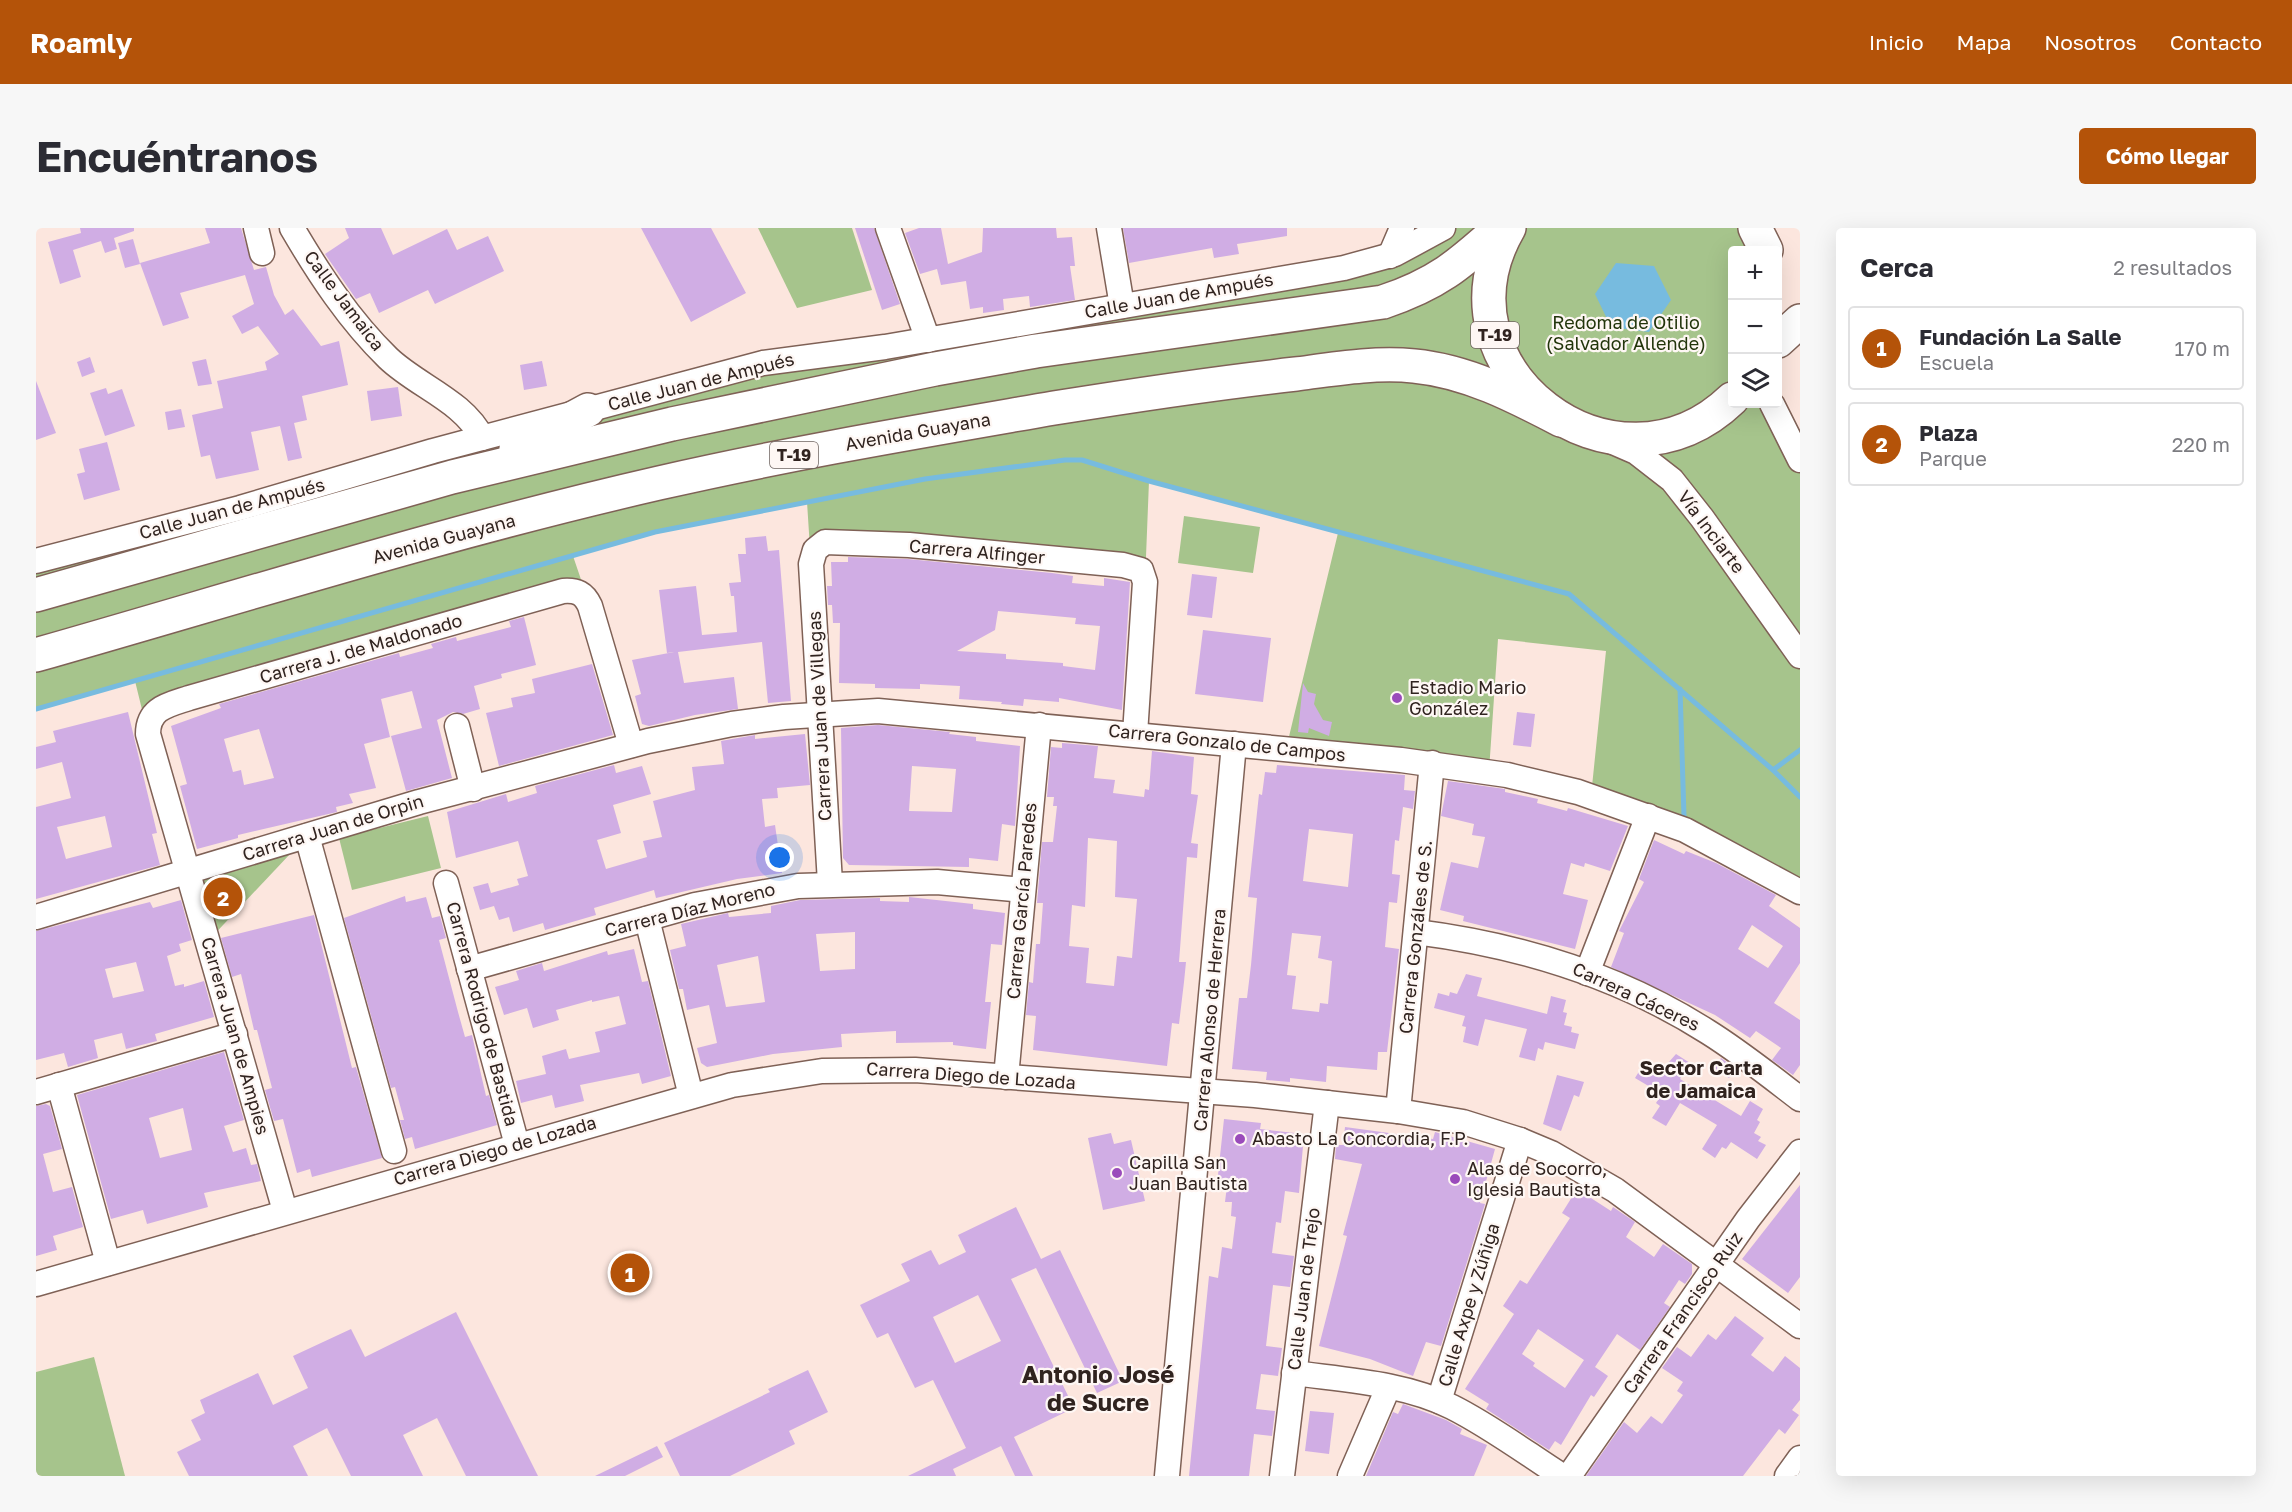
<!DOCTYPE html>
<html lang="es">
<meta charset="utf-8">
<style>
:root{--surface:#fff;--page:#f7f7f7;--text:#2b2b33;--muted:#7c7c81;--line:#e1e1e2;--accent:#b45309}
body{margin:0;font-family:"Golos Text",sans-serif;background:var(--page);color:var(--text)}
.controls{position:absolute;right:18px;top:18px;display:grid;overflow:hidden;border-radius:6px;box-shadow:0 6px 24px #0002}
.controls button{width:54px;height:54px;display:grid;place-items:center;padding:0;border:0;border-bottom:2px solid var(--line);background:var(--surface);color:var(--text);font:30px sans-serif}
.you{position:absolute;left:744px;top:630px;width:21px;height:21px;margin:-15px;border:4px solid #fff;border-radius:50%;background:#1a73e8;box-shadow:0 0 0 9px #1a73e833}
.badge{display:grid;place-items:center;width:39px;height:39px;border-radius:50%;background:var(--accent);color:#fff;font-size:20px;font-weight:700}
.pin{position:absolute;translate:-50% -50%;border:3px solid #fff;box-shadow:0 2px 6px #0006}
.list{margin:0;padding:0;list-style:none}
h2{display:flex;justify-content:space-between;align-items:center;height:78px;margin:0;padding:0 24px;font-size:26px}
h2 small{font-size:20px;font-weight:400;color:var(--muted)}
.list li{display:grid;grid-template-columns:39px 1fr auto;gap:18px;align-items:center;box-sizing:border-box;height:84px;margin:0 12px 12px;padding:0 12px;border:2px solid var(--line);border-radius:6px}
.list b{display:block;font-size:22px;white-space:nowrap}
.list p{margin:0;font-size:20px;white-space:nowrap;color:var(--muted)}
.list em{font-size:20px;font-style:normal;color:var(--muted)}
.icon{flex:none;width:33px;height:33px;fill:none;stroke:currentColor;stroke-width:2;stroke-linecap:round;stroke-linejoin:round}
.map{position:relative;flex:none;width:1764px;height:1248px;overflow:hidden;border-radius:6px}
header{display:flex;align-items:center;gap:36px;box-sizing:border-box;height:84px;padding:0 30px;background:var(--accent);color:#fff}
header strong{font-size:28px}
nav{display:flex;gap:33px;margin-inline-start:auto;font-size:21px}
.intro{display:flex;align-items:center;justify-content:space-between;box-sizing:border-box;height:144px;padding:0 36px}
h1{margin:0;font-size:42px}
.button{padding:15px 27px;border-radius:6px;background:var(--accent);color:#fff;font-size:21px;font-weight:700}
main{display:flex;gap:36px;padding:0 36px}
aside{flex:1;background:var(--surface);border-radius:6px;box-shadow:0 6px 24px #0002}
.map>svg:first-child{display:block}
.green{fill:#a6c48c}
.water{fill:#77bbdf}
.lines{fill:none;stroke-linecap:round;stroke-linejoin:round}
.stream{stroke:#77bbdf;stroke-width:5}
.building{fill:#d0ade4;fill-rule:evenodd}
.minor-casing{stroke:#7f6156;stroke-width:27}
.highway-casing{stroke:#7f6156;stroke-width:36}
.minor{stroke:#fff;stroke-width:24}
.highway{stroke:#fff;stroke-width:33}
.poi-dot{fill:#9a4bbb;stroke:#fef7f4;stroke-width:2}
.labels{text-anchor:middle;stroke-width:4.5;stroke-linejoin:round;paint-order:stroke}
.shield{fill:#fef7f4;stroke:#6e635f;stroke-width:1.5}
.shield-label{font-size:16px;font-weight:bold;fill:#30231f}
.street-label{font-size:18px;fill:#30231f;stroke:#fef7f4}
.park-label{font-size:18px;fill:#22350b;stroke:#fef7f4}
.poi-label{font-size:18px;fill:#30231f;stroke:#fef7f4;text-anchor:start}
.neighbourhood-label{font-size:20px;font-weight:bold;fill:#30231f;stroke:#fef7f4}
.district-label{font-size:24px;font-weight:bold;fill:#30231f;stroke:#fef7f4}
</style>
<header>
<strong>Roamly</strong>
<nav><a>Inicio</a><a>Mapa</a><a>Nosotros</a><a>Contacto</a></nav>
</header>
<div class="intro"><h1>Encuéntranos</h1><a class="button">Cómo llegar</a></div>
<main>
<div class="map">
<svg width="1764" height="1248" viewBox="0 0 1764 1248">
<rect width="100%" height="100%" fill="#fce6de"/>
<g class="green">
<path d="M722 0H816L836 62 761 80Z"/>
<path d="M1366 0H1719L1730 22H1696V176H1736L1764 232V664L1555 568 1570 423 1462 411 1453 543 1250 521 1302 305 1113 253 1109 354 1108 347 797 313 775 336 771 274 619 304 537 328 554 378 550 369 153 470 112 506 99 453 0 481V333L595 171 1338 34Z"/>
<path d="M1148 288 1224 299 1217 345 1142 335Z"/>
<path d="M392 588 405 640 316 662 303 610Z"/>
<path d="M271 608 172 713 152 644Z"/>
<path d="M58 1129 89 1248H0V1144Z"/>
</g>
<path class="water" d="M1580 35 1618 38 1635 72 1613 104 1575 99 1559 66Z"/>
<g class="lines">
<g class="stream">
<path d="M1644 461 1648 588"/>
<path d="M0 481 619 304 889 251 1029 232H1046L1113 253 1533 366 1737 542 1764 569"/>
<path d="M1737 542 1764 522"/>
</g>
</g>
<g class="building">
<path d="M44 0H98V3L78 10 81 21 69 25 65 13 37 22 45 49 24 56 12 14 45 5Z"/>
<path d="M169 0H205L218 42 230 39 238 67 249 87 257 81 285 118 303 113 312 157 266 168 271 192 258 195 266 230 252 233 244 198 215 204 223 242 180 251 174 227 165 229 156 187 187 180 181 153 231 142 229 134 243 126 222 98 206 106 196 88 218 76 209 47 144 65 153 90 127 98 104 35 174 15Z"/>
<path d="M309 0H345L357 27 411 1 421 22 452 8 468 43 399 76 392 62 343 85 334 65 320 71 289 26 313 10Z"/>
<path d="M605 0H675L710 65 655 94Z"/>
<path d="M819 0H838L864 76 846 82Z"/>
<path d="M883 0H905L912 36 946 24 947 0H1020L1021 10 1036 9 1039 38H1034L1039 72 994 79 993 68 967 71 968 82 947 85V79L934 81 930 53 905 57 901 41 884 46 869 5Z"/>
<path d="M1087 0H1251V8L1201 16 1203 26 1178 30 1176 20 1093 35Z"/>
<path d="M97 11 104 36 89 40 82 15Z"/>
<path d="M54 129 59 144 46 149 41 134Z"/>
<path d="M170 131 176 156 162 158 156 134Z"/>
<path d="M506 133 511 158 488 162 484 137Z"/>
<path d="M0 153 20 205 0 212Z"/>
<path d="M362 159 366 188 335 193 331 163Z"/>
<path d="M70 160 72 166 86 161 99 198 69 208 54 165Z"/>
<path d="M145 181 149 199 132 202 129 184Z"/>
<path d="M71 214 84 262 48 272 41 246 49 244 43 221Z"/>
<path d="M730 308 732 323 743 322 755 473 732 475 726 414 642 424 648 455 698 449 702 481 659 487 613 498 606 496 599 468 605 466 596 432 638 424 631 425 623 362 660 358 666 407 701 404 698 368H695L693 355 705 354 702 326H710L709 310Z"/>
<path d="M812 329 872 331 1016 345 1037 348 1036 355 1068 358V350L1094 354 1086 482 1023 470V474L988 471 987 478 965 476 966 474 923 471 924 458 884 456V461L839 460V456L803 455 804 395H797L796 377H792L791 358H796L795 334H812ZM962 383 1040 390 1039 396 1064 398 1059 442 1027 438V435L970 431V426L921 423 959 402Z"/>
<path d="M1156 346 1181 349 1176 390 1151 387Z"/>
<path d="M488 389 500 437 465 446 466 450 438 458 444 481 427 486 417 484 401 492 416 550 370 563 355 508 386 500 376 463 345 471 354 509 328 516 340 560 313 566 317 575 300 579 301 584 202 607V610L161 621 144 558 151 556 135 498 185 480 183 476 363 425 364 429 397 420 395 416 420 409 421 413 475 399 473 393ZM223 501 238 550 208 557 205 542 197 544 188 511Z"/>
<path d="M1167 402 1235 410 1227 474 1159 466Z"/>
<path d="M556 436 577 507 463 538 450 485 477 479 475 470 499 465 496 451Z"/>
<path d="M1267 455 1272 464 1280 466 1278 476 1287 492 1296 494 1293 508 1273 500 1272 505 1262 504Z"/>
<path d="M92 484 121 605 116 606 124 637 0 671V579L35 570 26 534 0 541V519L20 514 17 503ZM69 588 76 619 30 631 21 599Z"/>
<path d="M1481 484 1499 486 1495 519 1477 517Z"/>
<path d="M842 497 914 504 913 506 940 509V513L984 518 979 598 966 596 962 633 933 630V639L813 637 807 630 805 500ZM876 538 920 541 916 584 873 583Z"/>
<path d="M769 506 774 557 741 560 742 570 726 571 729 599 739 597 746 645 701 651 620 670 618 662 558 680 560 687 509 702 507 695 477 704 473 689 463 692 458 678 444 682 437 659 452 655 455 665 483 657 481 651 492 648 482 613 420 630 411 584 470 566 472 574 501 565 499 558 578 537 580 545 606 538 615 566 577 577 585 605 561 612 570 641 611 629 607 613 626 609 617 573 659 562 656 539 688 536 685 513 719 507V511Z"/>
<path d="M1026 515 1062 518 1058 550 1079 552 1077 565 1108 569 1109 561 1113 562 1116 523 1158 529 1155 566 1162 567 1155 615 1162 616 1161 630 1151 629 1143 734H1150L1148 754 1143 796 1136 795 1131 838 997 822 1000 788 990 787 993 754 997 755 1000 716H1004L1007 675H1001L1006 614H1017L1021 578H1017L1018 569H1011L1015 519 1026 520ZM1052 610 1081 613 1079 669 1101 671 1096 730 1081 728 1078 758 1050 755 1053 720 1033 718 1036 677 1049 679Z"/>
<path d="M1241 537 1369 547 1368 562 1379 563 1377 581 1367 579 1363 613 1359 612 1356 646 1364 647 1361 675 1353 674 1349 719 1363 721 1351 824H1342L1341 842 1291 838 1290 854 1254 850V854L1230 852 1231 844 1196 841 1203 770H1211L1215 737 1221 670 1212 669 1223 566 1226 567 1229 544 1240 545ZM1273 601 1317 606 1312 659 1267 653ZM1256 705 1285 708 1282 730 1296 733 1292 776 1284 775 1283 784 1256 781 1260 748 1251 747Z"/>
<path d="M1412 553 1469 561V564L1502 571 1501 575 1531 583 1532 580 1592 598 1574 643 1549 635 1548 639 1535 635 1527 666 1552 672 1539 721 1427 693 1428 688 1404 682 1415 634 1442 640 1449 609 1436 607 1438 596 1405 588Z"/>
<path d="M1618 612 1648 626 1650 623 1680 635 1740 667 1733 678 1764 700V735L1738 775 1764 792V837L1757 847 1736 832 1745 820 1720 803 1714 810 1679 787 1575 739 1588 705 1583 703 1608 654 1603 651ZM1716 697 1747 718 1732 740 1702 721Z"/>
<path d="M369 668 370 674 390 669 396 690 404 688 410 710 403 712 422 784 429 809 436 807 450 868 453 867 461 897 379 921 376 909 369 911 364 892H368L359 859 355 860 308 690Z"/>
<path d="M873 669 937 676V681L969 685 966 717 955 716 949 774H955L950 821 917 817V814L860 815V803L805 806 806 819 737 826 671 839 665 835 661 820 681 815 673 777 651 782 647 761H643L634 722 650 718 645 696 692 685 693 689 735 685V678L764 672 844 670V673L873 674ZM819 704V741L784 743 780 706ZM722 728 729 774 690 779 681 737Z"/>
<path d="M145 672 156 712 143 716 145 723 131 728 139 758 148 756V759L168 753 178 789 119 806 121 813 90 821 86 805 58 812 62 830 32 839 28 825 0 832V703L114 674 117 680ZM100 734 108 763 77 770 69 741Z"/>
<path d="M278 687 316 840 320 839 346 930 276 949 274 941 261 945 247 891 238 893 229 862 236 860 221 802H218L205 746 196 749 185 710Z"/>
<path d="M598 721 606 754 612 753 635 848 606 856 603 845 544 857 548 873 519 880 516 867 485 875 480 853 510 846 506 828 530 821 533 831 564 824 559 804 590 796 583 768 556 774V772L520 782 523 792 497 800 491 780 468 787 459 759 483 752 480 743 506 735 508 743 571 723 572 727Z"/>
<path d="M1430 746 1446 750 1441 768 1511 786 1515 768 1530 772 1527 784 1531 785 1528 797 1536 799 1535 804 1543 806 1539 821 1509 814 1507 822 1502 820 1499 833 1483 829 1491 801 1449 791 1442 818 1427 814 1430 799 1426 798 1429 788 1398 780 1402 765 1413 768 1414 764 1421 766Z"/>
<path d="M188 824 208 892 188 898 197 924 210 920 215 937 221 936 225 953 168 965 172 979 111 996 107 982 75 991 41 867ZM147 880 156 922 124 930 113 890Z"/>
<path d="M1640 826 1654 835 1644 851 1705 888 1714 873 1727 881 1721 892 1724 894 1718 905 1725 909 1722 913 1730 917 1721 931 1695 914 1690 921 1686 919 1679 930 1666 921 1681 897 1644 875 1630 898 1616 890 1624 878 1620 875 1626 866 1599 850 1607 837 1616 842 1619 839 1625 843Z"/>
<path d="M1685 830 1699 840 1693 850 1678 841Z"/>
<path d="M1521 847 1548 854 1543 869 1538 867 1525 903 1507 896Z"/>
<path d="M10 876 14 878 26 921 7 926 17 964 36 959 47 999 17 1008 21 1022 0 1028V878Z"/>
<path d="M1188 891 1225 895 1224 901 1268 906 1263 965 1249 963 1245 995 1240 994 1236 1025 1258 1028 1254 1059 1237 1057 1230 1118 1246 1120 1242 1148 1225 1146 1220 1181 1239 1183 1236 1208 1218 1206 1213 1248H1153L1173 1048 1182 1050 1186 1019 1196 1021 1200 989 1195 988 1196 974H1189L1191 958 1181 956Z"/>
<path d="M1309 899 1397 911 1399 904 1459 921 1444 975 1449 976 1405 1118 1390 1114 1377 1148 1334 1131 1283 1118 1311 1008 1307 1007 1326 936 1299 931 1300 917H1307Z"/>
<path d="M1075 905 1078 916 1095 912 1109 973 1067 982 1052 910Z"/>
<path d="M1764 957V1049L1752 1065 1706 1031Z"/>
<path d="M1541 961 1575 983 1577 979 1599 994 1590 1009 1618 1029 1627 1016 1656 1036V1046L1649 1056 1643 1052 1628 1075 1634 1079 1604 1122 1581 1106 1559 1139 1572 1148 1558 1169 1555 1167 1525 1217 1519 1213 1513 1222 1450 1181 1453 1176 1429 1161 1478 1086 1467 1078 1484 1052 1491 1056 1534 990 1526 985ZM1502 1101 1548 1132 1529 1160 1497 1138 1499 1135 1486 1126Z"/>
<path d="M980 979 1005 1031 1024 1022 1087 1153 1061 1165 1000 1040 975 1051 1038 1180 978 1209 997 1248H979L965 1218 917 1241 920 1248H872L930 1220 897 1152 879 1160 852 1105 841 1110 824 1077 874 1053 865 1036 895 1022 903 1037 930 1024 922 1007ZM942 1067 965 1113 919 1135 897 1089Z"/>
<path d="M420 1084 502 1248H430L401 1190 367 1207 387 1248H315L291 1200 257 1218 272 1248H153L141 1224 165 1212 155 1192 169 1185 164 1172 222 1145 237 1177 272 1160 257 1128 315 1101 329 1129Z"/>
<path d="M1699 1088 1728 1110 1715 1127 1737 1144 1749 1128 1764 1140V1172L1756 1182 1763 1187 1749 1206 1743 1201 1707 1248H1550L1588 1194 1601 1205 1615 1188 1626 1196 1647 1167 1641 1163 1647 1154 1626 1140 1641 1119 1655 1129 1672 1106 1680 1112Z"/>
<path d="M772 1142 792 1184 753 1203 759 1216 694 1248H644L628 1215 734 1164 732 1161Z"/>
<path d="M1367 1176 1410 1192 1426 1201 1424 1206 1451 1217 1438 1248H1330L1357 1184 1362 1186Z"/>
<path d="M1274 1183 1298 1185 1293 1226 1269 1223Z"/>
<path d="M621 1218 627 1229 589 1248H559Z"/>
</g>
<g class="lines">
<defs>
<g id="minor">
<path d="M220 0 226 25"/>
<path d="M256 0C283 46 313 92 352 130 381 158 428 173 446 210"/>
<path d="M852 0 892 112"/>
<path d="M1073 0 1086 78"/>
<path d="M1354 28 1366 0"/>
<path d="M1736 176 1764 232"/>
<path d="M1577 214 1600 224 1636 252 1666 290 1764 428"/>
<path d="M0 333 204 280 397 223 727 135 849 119 1308 40 1359 26 1407 0"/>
<path d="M421 498 437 561"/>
<path d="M271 608 358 923"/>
<path d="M410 655 481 917"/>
<path d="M794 655 775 336 779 322 789 314 873 317 1087 337 1105 342 1109 354 1099 506"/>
<path d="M0 689 383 574 612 513 696 496 748 489 842 483 1365 532 1471 547 1542 564 1649 602 1764 664"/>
<path d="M611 691 655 868"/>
<path d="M1380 704C1483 717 1584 748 1672 804 1704 824 1734 848 1764 871"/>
<path d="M433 741 659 677 762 658 901 654 987 662"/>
<path d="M1551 745 1612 588"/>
<path d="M970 849 1003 497"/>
<path d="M23 857 72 1035"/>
<path d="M0 864 199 806"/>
<path d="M1362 883 1396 535"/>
<path d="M249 983 112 506C112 480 132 477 153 470L527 363C541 362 548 365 554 378L595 517"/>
<path d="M0 1056 696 857 786 843 879 842 1219 867 1362 883 1427 894 1484 912 1515 925 1579 962 1764 1098"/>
<path d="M1258 1145C1309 1152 1369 1155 1416 1179 1454 1198 1490 1225 1526 1248"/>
<path d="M1403 1173 1484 912"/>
<path d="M1131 1248 1198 516"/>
<path d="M1246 1248 1291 875"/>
<path d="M1314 1248 1352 1160"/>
<path d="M1533 1248 1712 991 1764 924"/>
<path d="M1751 1248 1764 1230"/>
</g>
<g id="highway">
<path d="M1473 0C1391 141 1579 283 1696 171"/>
<path d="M1719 0 1730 22"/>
<path d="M1742 113 1764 93"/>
<path d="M480 221 552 182"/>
<path d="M0 367 416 249 636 196 899 141 1000 123 1347 74C1401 56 1423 37 1464 0"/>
<path d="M0 427C207 368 413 303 623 255 754 225 886 203 1018 180 1099 167 1179 155 1260 146 1298 141 1339 134 1378 138 1431 143 1479 168 1525 192"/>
</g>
</defs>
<use href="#minor" class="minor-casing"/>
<use href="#highway" class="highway-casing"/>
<use href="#minor" class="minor"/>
<use href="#highway" class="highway"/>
</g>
<g class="poi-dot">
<circle cx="1361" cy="470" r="6"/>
<circle cx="1204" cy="911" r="6"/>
<circle cx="1081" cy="945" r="6"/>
<circle cx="1419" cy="951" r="6"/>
</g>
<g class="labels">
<g class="shield">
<rect x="1435" y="94" width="48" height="26" rx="4.5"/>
<rect x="734" y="214" width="48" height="26" rx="4.5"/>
</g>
<g class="shield-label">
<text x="1459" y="113">T-19</text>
<text x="758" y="233">T-19</text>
</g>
<g class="street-label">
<text transform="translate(1143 68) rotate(-10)" y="6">Calle Juan de Ampués</text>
<text transform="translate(308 73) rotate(53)" y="6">Calle Jamaica</text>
<text transform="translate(665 154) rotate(-14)" y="6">Calle Juan de Ampués</text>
<text transform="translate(882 204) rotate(-10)" y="6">Avenida Guayana</text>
<text transform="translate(196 281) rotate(-15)" y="6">Calle Juan de Ampués</text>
<text transform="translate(1675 304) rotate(53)" y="6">Vía Inciarte</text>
<text transform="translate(408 311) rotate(-15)" y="6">Avenida Guayana</text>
<text transform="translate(941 324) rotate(5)" y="6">Carrera Alfinger</text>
<text transform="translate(325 421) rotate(-16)" y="6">Carrera J. de Maldonado</text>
<text transform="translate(784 488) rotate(-93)" y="6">Carrera Juan de Villegas</text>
<text transform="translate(1191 515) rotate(6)" y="6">Carrera Gonzalo de Campos</text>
<text transform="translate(297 600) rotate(-17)" y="6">Carrera Juan de Orpin</text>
<text transform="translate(986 673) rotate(-85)" y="6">Carrera García Paredes</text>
<text transform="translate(654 682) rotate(-14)" y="6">Carrera Díaz Moreno</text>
<text transform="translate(1380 709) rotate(-84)" y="6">Carrera Gonzáles de S.</text>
<text transform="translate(1600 769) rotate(25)" y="6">Carrera Cáceres</text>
<text transform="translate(446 786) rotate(75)" y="6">Carrera Rodrigo de Bastida</text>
<text transform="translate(1174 792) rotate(-85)" y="6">Carrera Alonso de Herrera</text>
<text transform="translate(199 808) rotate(74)" y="6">Carrera Juan de Ampies</text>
<text transform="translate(935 848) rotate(4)" y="6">Carrera Diego de Lozada</text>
<text transform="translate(459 923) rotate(-16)" y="6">Carrera Diego de Lozada</text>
<text transform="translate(1268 1061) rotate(-83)" y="6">Calle Juan de Trejo</text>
<text transform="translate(1433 1077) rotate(-73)" y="6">Calle Axpe y Zúñiga</text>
<text transform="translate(1647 1085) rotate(-55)" y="6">Carrera Francisco Ruiz</text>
</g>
<g class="park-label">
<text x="1590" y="101">Redoma de Otilio<tspan x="1590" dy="21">(Salvador Allende)</tspan></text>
</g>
<g class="poi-label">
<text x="1373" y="466">Estadio Mario<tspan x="1373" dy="21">González</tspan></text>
<text x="1216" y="917">Abasto La Concordia, F.P.</text>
<text x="1093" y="941">Capilla San<tspan x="1093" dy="21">Juan Bautista</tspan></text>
<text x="1431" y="947">Alas de Socorro,<tspan x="1431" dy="21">Iglesia Bautista</tspan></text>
</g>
<g class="neighbourhood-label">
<text x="1665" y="847">Sector Carta<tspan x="1665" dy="23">de Jamaica</tspan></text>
</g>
<g class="district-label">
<text x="1062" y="1155">Antonio José<tspan x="1062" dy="28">de Sucre</tspan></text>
</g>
</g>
</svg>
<div class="controls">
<button>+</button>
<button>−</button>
<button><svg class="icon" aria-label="layers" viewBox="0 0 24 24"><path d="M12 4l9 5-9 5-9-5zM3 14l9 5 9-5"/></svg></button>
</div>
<div class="you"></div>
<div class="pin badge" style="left:594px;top:1045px">1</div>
<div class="pin badge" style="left:187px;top:669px">2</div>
</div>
<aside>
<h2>Cerca<small>2 resultados</small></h2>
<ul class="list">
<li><span class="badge">1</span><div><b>Fundación La Salle</b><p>Escuela</p></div><em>170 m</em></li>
<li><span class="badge">2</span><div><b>Plaza</b><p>Parque</p></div><em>220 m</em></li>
</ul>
</aside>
</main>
